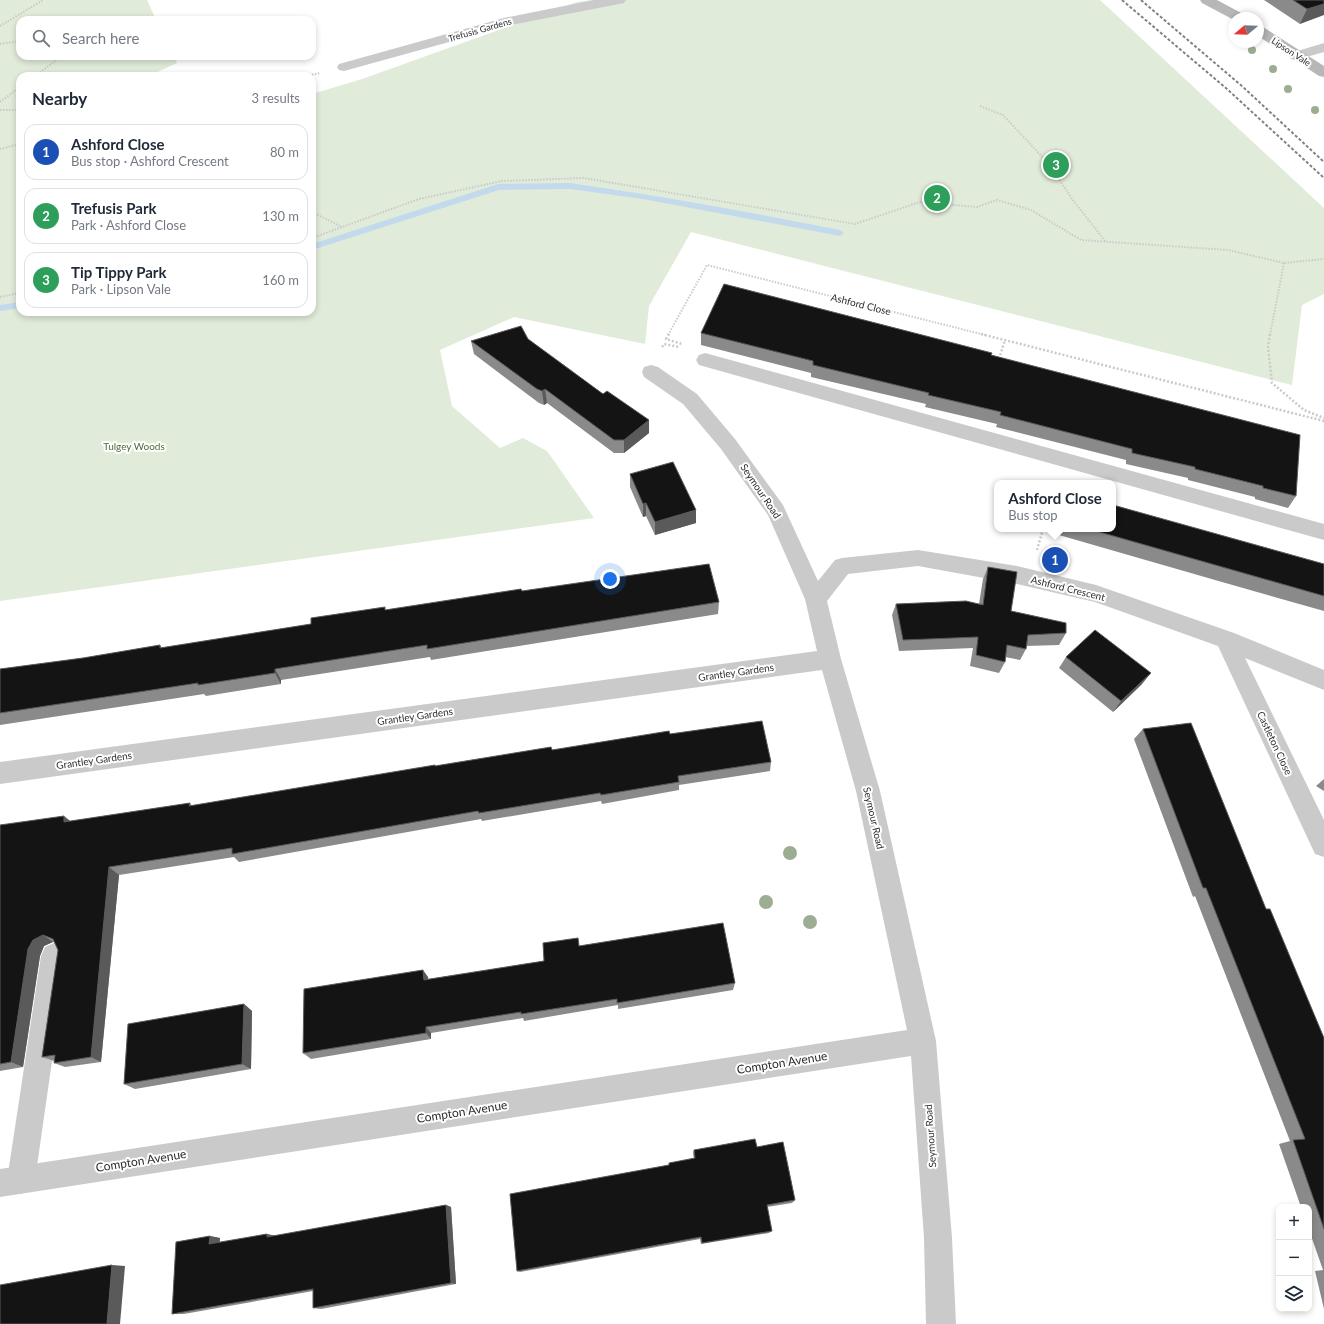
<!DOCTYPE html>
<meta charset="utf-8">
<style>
:root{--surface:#fff;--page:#f2f2f3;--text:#1f2937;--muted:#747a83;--line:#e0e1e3;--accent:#f02223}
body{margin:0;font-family:Lato,sans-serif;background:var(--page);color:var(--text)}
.controls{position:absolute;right:12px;bottom:12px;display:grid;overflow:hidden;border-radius:8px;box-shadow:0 2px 6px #0003}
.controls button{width:36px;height:36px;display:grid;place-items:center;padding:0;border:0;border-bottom:1px solid var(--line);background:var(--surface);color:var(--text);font:20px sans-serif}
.compass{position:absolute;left:1228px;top:12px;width:36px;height:36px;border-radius:50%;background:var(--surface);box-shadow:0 2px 6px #0003;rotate:251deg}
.you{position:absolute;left:610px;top:579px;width:14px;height:14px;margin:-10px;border:3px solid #fff;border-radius:50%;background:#1a73e8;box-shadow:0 0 0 6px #1a73e833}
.badge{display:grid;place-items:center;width:26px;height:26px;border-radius:50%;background:var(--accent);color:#fff;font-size:13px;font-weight:700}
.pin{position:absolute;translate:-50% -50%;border:2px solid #fff;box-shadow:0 1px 4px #0006}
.popup{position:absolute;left:994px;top:480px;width:122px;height:52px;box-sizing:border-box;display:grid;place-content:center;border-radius:8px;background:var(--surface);filter:drop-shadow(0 1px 3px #0005);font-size:13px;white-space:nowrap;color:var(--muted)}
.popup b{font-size:15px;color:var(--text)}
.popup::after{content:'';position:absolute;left:50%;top:100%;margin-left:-8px;border:8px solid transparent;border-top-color:var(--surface)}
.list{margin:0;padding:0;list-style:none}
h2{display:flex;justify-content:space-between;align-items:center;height:52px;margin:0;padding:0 16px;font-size:17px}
h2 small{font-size:13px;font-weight:400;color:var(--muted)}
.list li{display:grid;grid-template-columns:26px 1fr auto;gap:12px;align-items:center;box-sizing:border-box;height:56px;margin:0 8px 8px;padding:0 8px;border:1px solid var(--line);border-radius:12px}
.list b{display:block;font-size:15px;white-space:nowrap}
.list p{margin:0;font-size:13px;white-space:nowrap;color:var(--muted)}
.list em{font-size:13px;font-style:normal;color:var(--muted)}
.icon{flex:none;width:22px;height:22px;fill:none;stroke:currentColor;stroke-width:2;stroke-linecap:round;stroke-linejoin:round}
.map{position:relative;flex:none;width:1324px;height:1324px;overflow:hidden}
.search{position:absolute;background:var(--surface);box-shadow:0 2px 6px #0003;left:16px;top:16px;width:300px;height:44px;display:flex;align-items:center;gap:10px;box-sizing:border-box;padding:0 14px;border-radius:12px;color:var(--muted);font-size:15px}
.panel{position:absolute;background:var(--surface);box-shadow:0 2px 6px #0003;left:16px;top:72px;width:300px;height:244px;border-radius:12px}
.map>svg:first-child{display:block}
.green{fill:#e1ebd9}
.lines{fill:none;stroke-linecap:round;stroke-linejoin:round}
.stream{fill:#c3daed;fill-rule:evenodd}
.path-far1{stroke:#cacaca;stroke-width:2;stroke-dasharray:1.5 1.5;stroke-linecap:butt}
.path{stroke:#cacaca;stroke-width:2.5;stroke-dasharray:2 2;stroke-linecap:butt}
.service{fill:#cacaca;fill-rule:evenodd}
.minor{fill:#cacaca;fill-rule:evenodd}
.secondary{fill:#b7b7b7;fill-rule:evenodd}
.rail{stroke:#828282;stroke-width:2;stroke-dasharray:3 2;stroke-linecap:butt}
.tree{fill:#9dad92}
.wall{fill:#8a8a8a}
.shaded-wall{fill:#5a5a5a}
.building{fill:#141414;stroke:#5a5a5a}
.labels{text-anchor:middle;stroke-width:4;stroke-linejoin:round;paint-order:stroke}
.far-street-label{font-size:9px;fill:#2d2d2d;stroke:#fff}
.street-label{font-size:10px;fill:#2d2d2d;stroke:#fff}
.park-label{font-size:10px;fill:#4c6a38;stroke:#fff}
.near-street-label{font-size:12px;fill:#2d2d2d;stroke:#fff}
</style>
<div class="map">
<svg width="1324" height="1324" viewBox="0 0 1324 1324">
<rect width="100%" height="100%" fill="#fff"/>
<path class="green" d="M0 0H147L156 20H20V56H174L177 63 149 76H20V312H312V94L362 79 577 2 592 0H1100L1324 208V294L1302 305 1292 385 691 232 649 306 645 344 514 317 440 350 452 406 500 448 523 438 547 451 594 518 0 601Z"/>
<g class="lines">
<g class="stream">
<path d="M570 183C661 196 750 212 840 230L844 233 840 236 643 199 570 189 499 190 312 250V244L498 184Z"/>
<path d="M20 302V308L0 311V305Z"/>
</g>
<g class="path-far1">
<path d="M0 26 43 0"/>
<path d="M0 44 20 41"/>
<path d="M35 76 62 56"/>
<path d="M306 76 320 73"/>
<path d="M0 102 20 87"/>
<path d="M980 106 1003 115 1048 163 1075 203 1106 242"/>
<path d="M0 110H20"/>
<path d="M0 149 20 144"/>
<path d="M312 212 342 227"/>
<path d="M312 238 419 199 502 181 583 178 855 224 920 202 977 207 997 200 1031 210 1081 240 1228 250 1284 263 1324 259"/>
<path d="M0 297 20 293"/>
<path d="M668 335 707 265 985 335"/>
<path d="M1270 335 1284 263"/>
</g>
<g class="path">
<path d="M669 334 666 339 682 344"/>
<path d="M981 334 1324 421"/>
<path d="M1270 334 1268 347 1272 383 1304 410 1324 418"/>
<path d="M662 347 664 344 679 347"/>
<path d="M999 359 1005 340"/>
<path d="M1037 550 1043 529"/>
</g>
<g class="service">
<path d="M1324 43V52L1296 60 1291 59 1289 56 1291 53Z"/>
<path d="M54 943 63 947 67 956 35 1180 31 1190 21 1194 11 1190 7 1180 41 956 45 947Z"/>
</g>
<g class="minor">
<path d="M594 0H626L624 3 619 4 511 25 344 71 339 70 337 67 339 64 504 18Z"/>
<path d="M705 353 1324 524V540L699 365 696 360 699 355Z"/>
<path d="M651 365 658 367 697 394 735 439 783 505 818 581 835 560 842 558 918 550 1017 566 1096 585 1234 633 1324 670V690L1245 658 1324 820V857L1315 854 1218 646 1095 602 1017 584 918 566 848 574 827 601 841 659 880 791 936 1041 952 1238 956 1324H926L924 1238 911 1056 0 1197V1169L907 1030 856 791 822 670 0 784V762L817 651 805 599 768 515 721 449 683 404 644 377 642 372 644 367Z"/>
</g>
<g class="secondary">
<path d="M1200 0H1217L1245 15 1247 18H1234V20L1202 3Z"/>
<path d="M1258 26 1263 27 1324 66V77L1319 76 1258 36Z"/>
</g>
<g class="rail">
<path d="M1122 0 1227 89 1324 178"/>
<path d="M1141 0 1243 87 1324 162"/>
</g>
</g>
<g class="tree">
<circle cx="1252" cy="50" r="4"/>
<circle cx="1273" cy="69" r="4"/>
<circle cx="1288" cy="89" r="4"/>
<circle cx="1315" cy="110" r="4"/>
<circle cx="790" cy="853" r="7"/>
<circle cx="766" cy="902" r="7"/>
<circle cx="810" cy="922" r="7"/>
</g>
<g class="wall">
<path d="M1264 0H1324L1300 24Z"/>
<path d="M701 333 991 355 1296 496 1288 508 1255 499V497L1188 480V478L1126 464V460L996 427 997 424 925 407 926 404 811 377V373L701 345Z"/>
<path d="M528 339 603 394 649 420V433L624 453H614L547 403 544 405 539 403 474 354 471 341Z"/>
<path d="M630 474 696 523 655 535 646 516 643 517 630 487Z"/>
<path d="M1052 529H1113L1324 564V611L1222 582 1052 533Z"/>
<path d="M988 567 1011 611 1066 633 1059 645 1026 646V649L1020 660 1005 657V662L999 673 970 666 973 648 899 651 892 615 896 604H979L983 579Z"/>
<path d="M522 591 719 602 718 614 431 660 430 657 281 680V684L206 696 204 694 0 725V669L83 658 160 645 162 648 311 624 386 610Z"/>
<path d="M1066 657 1142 684 1113 712 1059 668Z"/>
<path d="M1143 729 1266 909 1324 1038V1309L1315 1271 1323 1270 1309 1230V1207H1301L1279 1144 1290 1141 1195 896 1193 897 1134 739Z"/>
<path d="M670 734 771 762 770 771 679 785V790L602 804 601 801 482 821 481 819 239 862 234 857 119 875 101 1062 65 1067 54 1063V1061L42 1057 58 950 54 942H53L44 946 40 956 23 1067 0 1071V825L71 821 190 803 192 806 435 766Z"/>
<path d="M1324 779V791L1316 786Z"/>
<path d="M580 946 735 983 733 990 618 1009V1005L524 1021 523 1018 431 1033V1039L311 1059 303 1053 428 977V979L544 961Z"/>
<path d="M244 1004 252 1011 251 1069 135 1089 124 1084Z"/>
<path d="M757 1147 795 1200 792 1203 767 1207 772 1231 769 1233 701 1244 700 1239 520 1272 517 1271 669 1165V1163L694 1159 693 1153 694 1150Z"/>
<path d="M446 1205 451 1207 456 1284 321 1309 313 1308V1291L184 1314H172L210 1236 220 1238V1243L267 1234 276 1236Z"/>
</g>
<g class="shaded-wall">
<path d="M1324 4V15L1300 24 1307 9Z"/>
<path d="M545 389 547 403 544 405 542 391Z"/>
<path d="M649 420V433L624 453V440Z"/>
<path d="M646 503V516L643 517V504Z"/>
<path d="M696 510V523L655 535V522Z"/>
<path d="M275 669 281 680V684L275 673Z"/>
<path d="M1151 673 1142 684 1113 712 1121 701Z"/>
<path d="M64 816 74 824 64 822Z"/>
<path d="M109 867 119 875 101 1062 91 1057Z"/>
<path d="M43 935 53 942 44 946 40 956 23 1067 11 1062 28 949 33 940Z"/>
<path d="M423 970 428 977 429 986 424 980Z"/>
<path d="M244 1004 252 1011 251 1069 242 1064Z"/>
<path d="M426 1027 431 1033V1039L426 1033Z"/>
<path d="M446 1205 451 1207 456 1284 451 1283Z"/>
<path d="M267 1234 276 1236 267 1237Z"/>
<path d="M210 1236 220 1238 219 1246 209 1244Z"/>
<path d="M112 1265 125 1266 120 1324H107Z"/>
</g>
<g class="building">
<path d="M1293 0H1324V4L1307 9Z"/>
<path d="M724 284 992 353 991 355 1300 435 1296 496 1263 488V486L1195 469V467L1132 453V449L1000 415 1001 412 928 395 929 393 813 365V361L701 333Z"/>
<path d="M521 326 528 339 603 394 607 391 649 420 624 440H614L545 389 542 391 537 389 471 341Z"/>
<path d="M673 462 696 510 655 522 646 503 643 504 630 474Z"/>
<path d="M1113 505 1324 564V596L1089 529H1113Z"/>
<path d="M709 564 719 602 427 649V645L275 669V673L198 685V683L0 713V669L83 658 160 645V648L311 624V618L385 607V610L521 589 522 591Z"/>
<path d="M988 567 1017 572 1011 611 1066 623V633L1028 635 1026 649 1007 645 1005 662 976 655 978 637 903 640 896 604 966 601 983 605Z"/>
<path d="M1095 630 1151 673 1121 701 1066 657Z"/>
<path d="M762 721 771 762 678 776 679 782 601 795 600 793 479 813 478 811 232 854V848L109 867 91 1057 54 1063 55 1055 42 1057 58 950 53 939 43 935 33 940 28 949 11 1062 0 1064V825L64 816V822L190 803 189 806 435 765V766L551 747 552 750 669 731 670 734Z"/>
<path d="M1191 723 1266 909H1270L1324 1038V1229L1293 1140 1305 1139 1206 888H1203L1143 729Z"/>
<path d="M723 923 735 983 617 1003V999L521 1014V1012L426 1027V1033L303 1053 304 989 423 970 424 980 544 961 543 943 578 938 579 946Z"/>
<path d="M244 1004 242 1064 124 1084 128 1024Z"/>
<path d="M755 1139 757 1147 783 1142 795 1200 767 1205 772 1231 702 1243 701 1237 517 1271 510 1194 669 1165V1163L695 1158 694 1150Z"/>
<path d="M446 1205 451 1283 313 1308V1289L172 1314 176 1242 210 1236 209 1244 267 1234V1237Z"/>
<path d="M112 1265 107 1324H0V1285Z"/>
</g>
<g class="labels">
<g class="far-street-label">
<text transform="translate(480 30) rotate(-16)" y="3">Trefusis Gardens</text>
<text transform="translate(1291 52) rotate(33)" y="3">Lipson Vale</text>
</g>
<g class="street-label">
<text transform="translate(861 304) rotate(14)" y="4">Ashford Close</text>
<text transform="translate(761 491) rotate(56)" y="4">Seymour Road</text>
<text transform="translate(1068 588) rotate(14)" y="4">Ashford Crescent</text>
<text transform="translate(736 672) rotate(-8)" y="4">Grantley Gardens</text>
<text transform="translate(415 716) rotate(-8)" y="4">Grantley Gardens</text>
<text transform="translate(1275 743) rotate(65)" y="4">Castleton Close</text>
<text transform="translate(94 760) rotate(-8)" y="4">Grantley Gardens</text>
<text transform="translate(874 818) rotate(77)" y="4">Seymour Road</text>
<text transform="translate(930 1136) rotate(-94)" y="4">Seymour Road</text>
</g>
<g class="park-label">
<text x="134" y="450">Tulgey Woods</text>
</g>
<g class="near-street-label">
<text transform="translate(782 1063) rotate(-9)" y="4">Compton Avenue</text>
<text transform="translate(462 1112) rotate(-9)" y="4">Compton Avenue</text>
<text transform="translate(141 1161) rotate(-9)" y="4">Compton Avenue</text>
</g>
</g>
</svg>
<div class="controls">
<button>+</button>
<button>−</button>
<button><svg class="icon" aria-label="layers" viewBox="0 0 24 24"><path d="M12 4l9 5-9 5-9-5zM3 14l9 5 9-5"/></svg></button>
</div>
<svg class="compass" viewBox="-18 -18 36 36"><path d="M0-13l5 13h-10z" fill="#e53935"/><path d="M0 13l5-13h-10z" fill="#747a83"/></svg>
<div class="you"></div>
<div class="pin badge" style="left:1055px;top:560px;background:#1a4fb4">1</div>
<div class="popup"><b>Ashford Close</b>Bus stop</div>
<div class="pin badge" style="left:937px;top:198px;background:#2e9e5b">2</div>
<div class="pin badge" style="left:1056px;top:165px;background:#2e9e5b">3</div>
<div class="search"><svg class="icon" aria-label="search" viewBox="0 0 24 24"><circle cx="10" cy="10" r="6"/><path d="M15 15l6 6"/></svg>Search here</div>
<section class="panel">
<h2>Nearby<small>3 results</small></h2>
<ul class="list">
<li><span class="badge" style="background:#1a4fb4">1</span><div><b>Ashford Close</b><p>Bus stop · Ashford Crescent</p></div><em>80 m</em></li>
<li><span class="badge" style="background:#2e9e5b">2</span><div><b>Trefusis Park</b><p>Park · Ashford Close</p></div><em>130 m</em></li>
<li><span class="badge" style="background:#2e9e5b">3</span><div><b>Tip Tippy Park</b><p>Park · Lipson Vale</p></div><em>160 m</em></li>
</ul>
</section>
</div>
